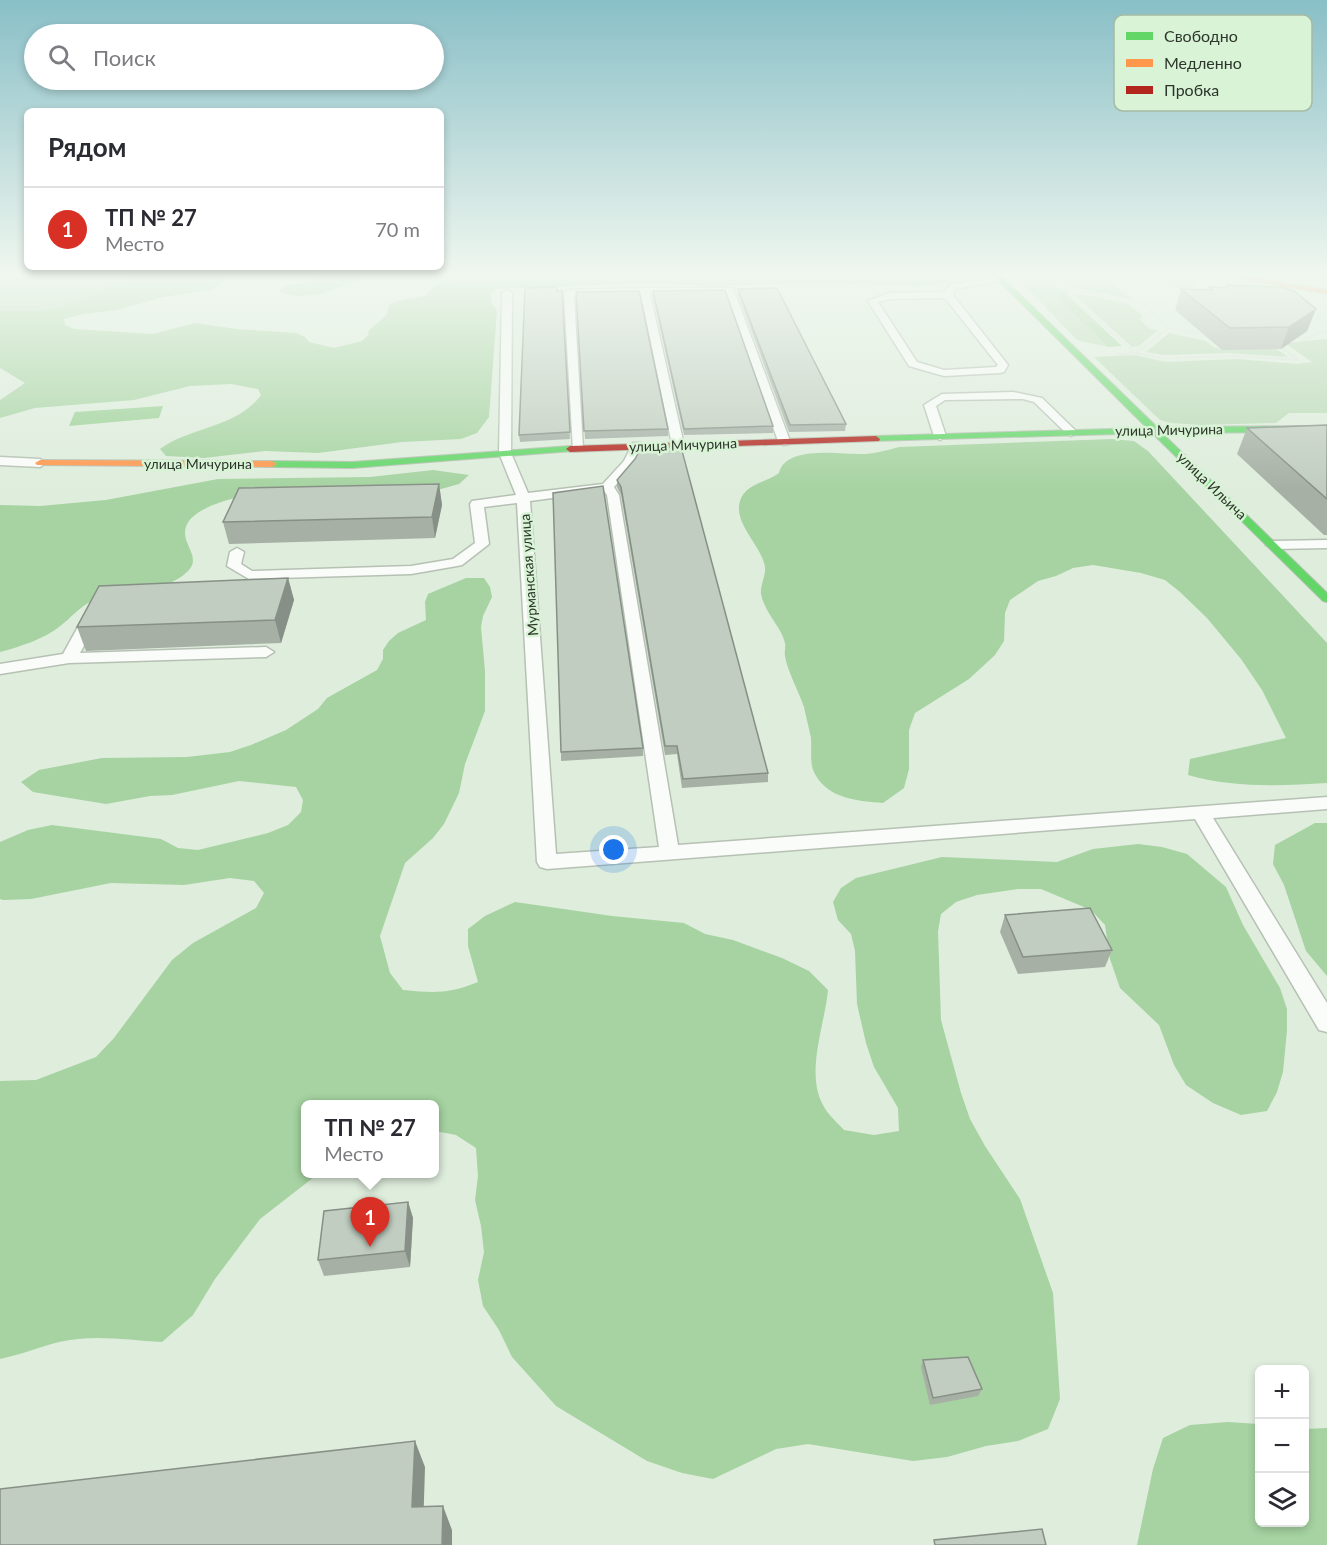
<!DOCTYPE html>
<html lang="ru">
<meta charset="utf-8">
<style>
:root{--surface:#fff;--page:#f2f2f3;--text:#2b2b33;--muted:#7c7c81;--line:#e1e1e2;--accent:#d93025}
body{margin:0;font-family:Lato,sans-serif;background:var(--page);color:var(--text)}
.controls{position:absolute;right:18px;bottom:18px;display:grid;overflow:hidden;border-radius:9px;box-shadow:0 3px 9px #0003}
.controls button{width:54px;height:54px;display:grid;place-items:center;padding:0;border:0;border-bottom:2px solid var(--line);background:var(--surface);color:var(--text);font:30px sans-serif}
.you{position:absolute;left:614px;top:850px;width:21px;height:21px;margin:-15px;border:4px solid #fff;border-radius:50%;background:#1a73e8;box-shadow:0 0 0 9px #1a73e833}
.badge{display:grid;place-items:center;width:39px;height:39px;border-radius:50%;background:var(--accent);color:#fff;font-size:20px;font-weight:700}
.pin{position:absolute;translate:-50% -50px;filter:drop-shadow(0 2px 3px #0008)}
.pin::after{content:'';position:absolute;top:32px;width:21px;height:18px;background:inherit;clip-path:polygon(0 0,100% 0,50% 100%)}
.popup{position:absolute;left:301px;top:1100px;width:138px;height:78px;box-sizing:border-box;display:grid;place-content:center;border-radius:9px;background:var(--surface);filter:drop-shadow(0 2px 4px #0005);font-size:20px;white-space:nowrap;color:var(--muted)}
.popup b{font-size:22px;color:var(--text)}
.popup::after{content:'';position:absolute;left:50%;top:100%;margin-left:-12px;border:12px solid transparent;border-top-color:var(--surface)}
.list{margin:0;padding:0;list-style:none}
h2{display:flex;justify-content:space-between;align-items:center;height:78px;margin:0;padding:0 24px;font-size:26px}
h2 small{font-size:20px;font-weight:400;color:var(--muted)}
.list li{display:grid;grid-template-columns:39px 1fr auto;gap:18px;align-items:center;box-sizing:border-box;height:84px;padding:0 24px;border-top:2px solid var(--line)}
.list b{display:block;font-size:22px;white-space:nowrap}
.list p{margin:0;font-size:20px;white-space:nowrap;color:var(--muted)}
.list em{font-size:20px;font-style:normal;color:var(--muted)}
.icon{flex:none;width:33px;height:33px;fill:none;stroke:currentColor;stroke-width:2;stroke-linecap:round;stroke-linejoin:round}
.map{position:relative;flex:none;width:1327px;height:1545px;overflow:hidden}
.search{position:absolute;background:var(--surface);box-shadow:0 3px 9px #0003;left:24px;top:24px;width:420px;height:66px;display:flex;align-items:center;gap:15px;box-sizing:border-box;padding:0 21px;border-radius:33px;color:var(--muted);font-size:22px}
.panel{position:absolute;background:var(--surface);box-shadow:0 3px 9px #0003;left:24px;top:108px;width:420px;height:162px;border-radius:9px}
.map>svg:first-child{display:block}
.green{fill:#bad9b6}
.forest{fill:#a6d3a1}
.water{fill:#9bd096}
.lines{fill:none;stroke-linecap:round;stroke-linejoin:round}
.lane-casing{stroke:#b6c1b4;stroke-width:3}
.fast-casing{stroke:#b6c1b4;stroke-width:2}
.slow-casing{stroke:#b6c1b4;stroke-width:2}
.jam-casing{stroke:#b6c1b4;stroke-width:2}
.path{stroke:#d8ddd8;stroke-width:2;stroke-dasharray:2 1.5;stroke-linecap:butt}
.lane{fill:#fafcfa;fill-rule:evenodd}
.fast{fill:#63d668;fill-rule:evenodd}
.slow{fill:#ff974d;fill-rule:evenodd}
.jam{fill:#b3261e;fill-rule:evenodd}
.wall{fill:#a6b0a5}
.shaded-wall{fill:#879086}
.building{fill:#c1cdc0;stroke:#879086;stroke-width:1.5}
.labels{text-anchor:middle;stroke-width:5;stroke-linejoin:round;paint-order:stroke}
.far-street-label{font-size:14px;fill:#2d362b;stroke:#d9f3d6}
.key{fill:#d9f3d6;stroke:#a5baa3;stroke-width:1.5}
.key-label{font-size:16px;fill:#2d362b}
</style>
<div class="map">
<svg width="1327" height="1545" viewBox="0 0 1327 1545">
<rect width="100%" height="100%" fill="#deeddc"/>
<g class="green">
<path d="M0 273H144L52 310 0 311Z"/>
<path d="M1013 273H1058L1045 277 1060 289 1056 296 1108 347 1077 340Z"/>
<path d="M1078 273H1135L1198 283 1191 289 1128 278 1109 281 1133 300 1067 286 1056 278Z"/>
<path d="M1072 293 1127 303 1143 316 1139 319 1150 329 1158 330 1139 346 1132 347Z"/>
<path d="M1169 333 1206 341 1214 347 1222 350 1252 349 1268 343 1288 357 1227 353 1164 355 1146 352Z"/>
<path d="M1327 339V413H1289L1276 423 1200 425 1171 423 1160 420 1094 357 1135 355 1165 362 1237 359 1297 364 1312 362 1285 343Z"/>
</g>
<g class="forest">
<path d="M144 273H237L212 289 163 297 117 310 83 314 64 319 65 325 74 329 153 334 195 323 236 329 296 333 305 337 309 342 334 348 362 341 368 335 369 330 387 315 389 305 397 301 425 296 435 285 483 273 954 274 946 283 921 286 811 283 713 286 643 283 496 289 491 294 492 304 497 310 489 417 477 433 461 439 402 442 318 453 265 451 204 458 166 456 160 449C192 426 237 428 261 395L258 389 231 384 190 386 134 400 35 408 0 418V400L25 383 0 368V311L52 310Z"/>
<path d="M313 273H365L366 276 361 280C337 288 301 305 278 290 289 282 303 286 315 277Z"/>
<path d="M1059 290 1063 291 1122 346 1108 347 1056 296Z"/>
<path d="M1112 439 1134 441 1148 451 1327 643V783C1280 786 1234 788 1188 775L1190 759 1286 738 1262 690 1241 659 1207 618 1180 592 1165 580 1141 573 1093 565 1073 568 1056 576 1038 581 1010 600 1005 613 1004 641 995 655 969 679 915 713 909 730V769L904 788 883 803C859 801 828 799 815 774 809 764 812 750 811 738 809 728 806 717 804 707 799 692 787 670 785 656 784 652 786 647 785 643 781 626 765 614 761 594 760 585 766 576 765 567 762 546 733 524 740 501 745 484 767 482 779 473 786 444 843 455 866 454 877 453 888 450 899 447Z"/>
<path d="M433 470 469 475 459 484 423 494 238 497C221 502 184 511 185 534 186 548 201 559 187 572 161 596 122 588 92 601 79 607 70 619 59 627 44 639 19 647 0 652V505L40 506 106 500 218 479 370 477Z"/>
<path d="M466 578H484L490 587 492 597 483 616 481 627 485 671V711L465 764 459 793 444 824 433 838 405 863 380 936 390 973 403 990C434 993 449 994 478 982L468 946V929L485 916 515 902 612 916 684 923 705 934 733 940 782 958 809 971 828 990C825 1024 805 1073 823 1105 827 1114 838 1123 844 1130L874 1135 899 1131 898 1108 874 1067 866 1043 857 1004 855 951 851 934 838 920 833 902 841 888 856 878 942 857 1057 862 1093 849 1138 844 1162 847 1187 854 1226 887 1243 925 1280 988 1287 1009V1030L1283 1072 1277 1092 1267 1111 1241 1115 1213 1103 1186 1085 1174 1065 1159 1025 1120 988 1110 959 1105 925 1091 910 1041 889H1018L977 895 956 902 941 914 938 931 941 1020 961 1093 970 1119 985 1146 1020 1199 1053 1293 1060 1399 1048 1429 1018 1441 986 1446 947 1457 913 1461 808 1444 776 1449 713 1479 682 1473 647 1461 556 1406 512 1357 499 1330 483 1306 478 1280 484 1252 481 1226 475 1200 478 1176 476 1148 456 1135 435 1131 434 1104H306V1174H318L260 1219 215 1279 193 1315 162 1342C128 1340 92 1334 59 1342 39 1347 20 1355 0 1359V1081L36 1080 96 1057 114 1038 172 960 193 943 256 908 264 893 254 881 230 878 184 885 111 883 31 899 3 900 0 899V842L28 830 52 825 161 839 178 848 198 850 268 833 288 825 301 812 303 800 296 787 239 781 172 795 150 796 106 804 33 792 21 782 39 770 102 758 187 757 230 752 251 745 286 730 318 709 327 698 377 670 383 659V650L389 641 398 633 426 620 425 602 428 594Z"/>
<path d="M1315 823H1327V976L1306 951 1284 885 1273 864 1275 845Z"/>
<path d="M1228 1422 1259 1424 1260 1522H1304L1305 1429 1327 1428V1545H1137L1153 1469 1163 1438 1190 1425Z"/>
</g>
<path class="water" d="M163 406 159 418 69 426 75 412Z"/>
<g class="lines">
<defs>
<g id="lane">
<path d="M999 276 1003 279 1002 281 955 289 953 295 1008 365 1004 372 1000 373 944 376 909 366 868 301 889 293 945 292 949 285ZM945 298 998 365 996 367 944 370 917 362 878 302 890 299Z"/>
<path d="M645 288H733L790 441 788 444 784 445 778 441 726 293 650 294 684 445 678 449 672 445 641 294 574 296 583 448 581 451H573L564 293 569 290Z"/>
<path d="M507 290 512 293 511 453 528 493 603 484 624 461 633 443H641L643 446 633 465 614 487 619 495 678 845 1327 797V809L1213 818 1327 1003V1032L1319 1030 1195 819 547 869 540 867 537 862 517 503 484 507 489 544 462 565 457 566 411 574 249 579 227 566 230 552 237 548 244 552 241 564 252 571 411 566 453 559 475 543 470 504 472 501 516 495 499 453 502 293ZM604 491 607 495 659 847 556 854 530 501Z"/>
<path d="M1013 392 1042 398 1077 432 1071 436 1067 434 1034 402 1023 399 945 400 936 406 946 436 940 440 934 436 924 405 942 394Z"/>
<path d="M0 457 40 459 46 463 40 467 0 465Z"/>
<path d="M1327 540V548L1273 549 1266 545 1273 541Z"/>
<path d="M92 611 100 616 80 653 266 647 274 652 266 657 69 663 0 674V664L63 654 84 616Z"/>
</g>
<g id="fast">
<path d="M991 273H998L1157 427 1327 426V432L1162 433 1327 593V602L1323 601 1152 433 873 441 872 439 876 436 1147 428Z"/>
<path d="M570 446 573 447V451L352 468 272 467 267 464 272 461 352 462Z"/>
</g>
<g id="slow">
<path d="M1208 273H1226L1327 290V294Z"/>
<path d="M40 460 272 461 277 464 272 467 37 465 35 463Z"/>
</g>
<path id="jam" d="M876 436 880 439 879 441 570 452 566 449 570 446Z"/>
</defs>
<use href="#lane" class="lane-casing"/>
<use href="#fast" class="fast-casing"/>
<use href="#slow" class="slow-casing"/>
<use href="#jam" class="jam-casing"/>
<g class="path">
<path d="M1065 273 1049 277 1135 353"/>
<path d="M1064 289 1144 304 1181 298"/>
<path d="M1144 304 1169 328 1209 335"/>
<path d="M1319 318 1327 325"/>
<path d="M1294 338 1309 337 1327 330"/>
<path d="M1279 346 1297 359"/>
<path d="M1136 353 1169 328"/>
<path d="M1117 354 1135 353 1163 358 1235 356 1299 360"/>
</g>
<use href="#lane" class="lane"/>
<use href="#fast" class="fast"/>
<use href="#slow" class="slow"/>
<use href="#jam" class="jam"/>
</g>
<g class="wall">
<path d="M1226 285 1316 309 1307 331 1281 349 1222 350 1175 310 1181 289 1209 290 1210 287 1225 288Z"/>
<path d="M738 289 846 424 845 431 789 432 738 295Z"/>
<path d="M557 291H562L570 439 520 442 519 435Z"/>
<path d="M653 291 773 426V433L684 435 653 297Z"/>
<path d="M576 292 668 429V436L585 439Z"/>
<path d="M1327 425V535H1324L1237 454 1247 428Z"/>
<path d="M635 459 768 773V782L682 788 677 754 665 755 621 495 617 487V480Z"/>
<path d="M439 484 442 505 435 538 229 544 223 522Z"/>
<path d="M288 578 294 600 281 643 86 651 77 627Z"/>
<path d="M643 748V756L561 761V752Z"/>
<path d="M1005 915 1112 950 1105 967 1018 974 1000 932Z"/>
<path d="M408 1202 413 1218 410 1267 324 1276 318 1260Z"/>
<path d="M923 1360 982 1389 978 1396 930 1405 921 1367Z"/>
</g>
<g class="shaded-wall">
<path d="M1316 309 1307 331 1281 349 1289 327Z"/>
<path d="M439 484 442 505 435 538 432 517Z"/>
<path d="M288 578 294 600 281 643 275 620Z"/>
<path d="M408 1202 413 1218 410 1267 405 1251Z"/>
<path d="M415 1441 425 1467 423 1531 412 1507Z"/>
<path d="M443 1506 452 1530V1545H442Z"/>
</g>
<g class="building">
<path d="M1226 285 1280 287 1294 291 1316 309 1289 327 1230 328 1181 289 1212 290 1210 287 1228 288Z"/>
<path d="M557 287V291H562L570 432 519 435 525 288Z"/>
<path d="M777 288 846 424 790 425 738 289Z"/>
<path d="M725 290 773 426 684 429 653 291Z"/>
<path d="M639 291 668 429 584 431 576 292Z"/>
<path d="M1327 425V499L1247 428Z"/>
<path d="M681 447 768 773 683 779 677 746H665L621 487 617 480 635 459 641 448Z"/>
<path d="M439 484 432 517 223 522 239 488Z"/>
<path d="M603 486 643 748 561 752 553 493Z"/>
<path d="M288 578 275 620 77 627 99 586Z"/>
<path d="M1090 908 1112 950 1023 957 1005 915Z"/>
<path d="M408 1202 405 1251 318 1260 324 1211Z"/>
<path d="M968 1357 982 1389 933 1398 923 1360Z"/>
<path d="M415 1441 412 1507 443 1506 442 1545H0V1489Z"/>
<path d="M1042 1529 1046 1545H935L934 1540Z"/>
</g>
<linearGradient id="sky" x2="0" y2="1"><stop stop-color="#89bfc7"/><stop offset="0.56" stop-color="#f0f7ef"/><stop offset="1" stop-color="#f0f7ef" stop-opacity="0"/></linearGradient>
<rect width="1327" height="490" fill="url(#sky)"/>
<g class="labels">
<g class="far-street-label">
<text transform="translate(1169 430) rotate(-1)" y="5">улица Мичурина</text>
<text transform="translate(683 445) rotate(-2)" y="5">улица Мичурина</text>
<text x="198" y="469">улица Мичурина</text>
<text transform="translate(1212 486) rotate(44)" y="5">улица Ильича</text>
<text transform="translate(529 575) rotate(-94)" y="5">Мурманская улица</text>
</g>
</g>
<rect x="1114" y="15" width="198" height="96" rx="9" class="key"/>
<rect x="1126" y="32" width="27" height="8" fill="#63d668"/>
<rect x="1126" y="59" width="27" height="8" fill="#ff974d"/>
<rect x="1126" y="86" width="27" height="8" fill="#b3261e"/>
<g class="key-label">
<text x="1164" y="42">Свободно</text>
<text x="1164" y="69">Медленно</text>
<text x="1164" y="96">Пробка</text>
</g>
</svg>
<div class="controls">
<button>+</button>
<button>−</button>
<button><svg class="icon" aria-label="layers" viewBox="0 0 24 24"><path d="M12 4l9 5-9 5-9-5zM3 14l9 5 9-5"/></svg></button>
</div>
<div class="you"></div>
<div class="pin badge" style="left:370px;top:1247px">1</div>
<div class="popup"><b>ТП № 27</b>Место</div>
<div class="search"><svg class="icon" aria-label="search" viewBox="0 0 24 24"><circle cx="10" cy="10" r="6"/><path d="M15 15l6 6"/></svg>Поиск</div>
<section class="panel">
<h2>Рядом<small></small></h2>
<ul class="list">
<li><span class="badge">1</span><div><b>ТП № 27</b><p>Место</p></div><em>70 m</em></li>
</ul>
</section>
</div>
